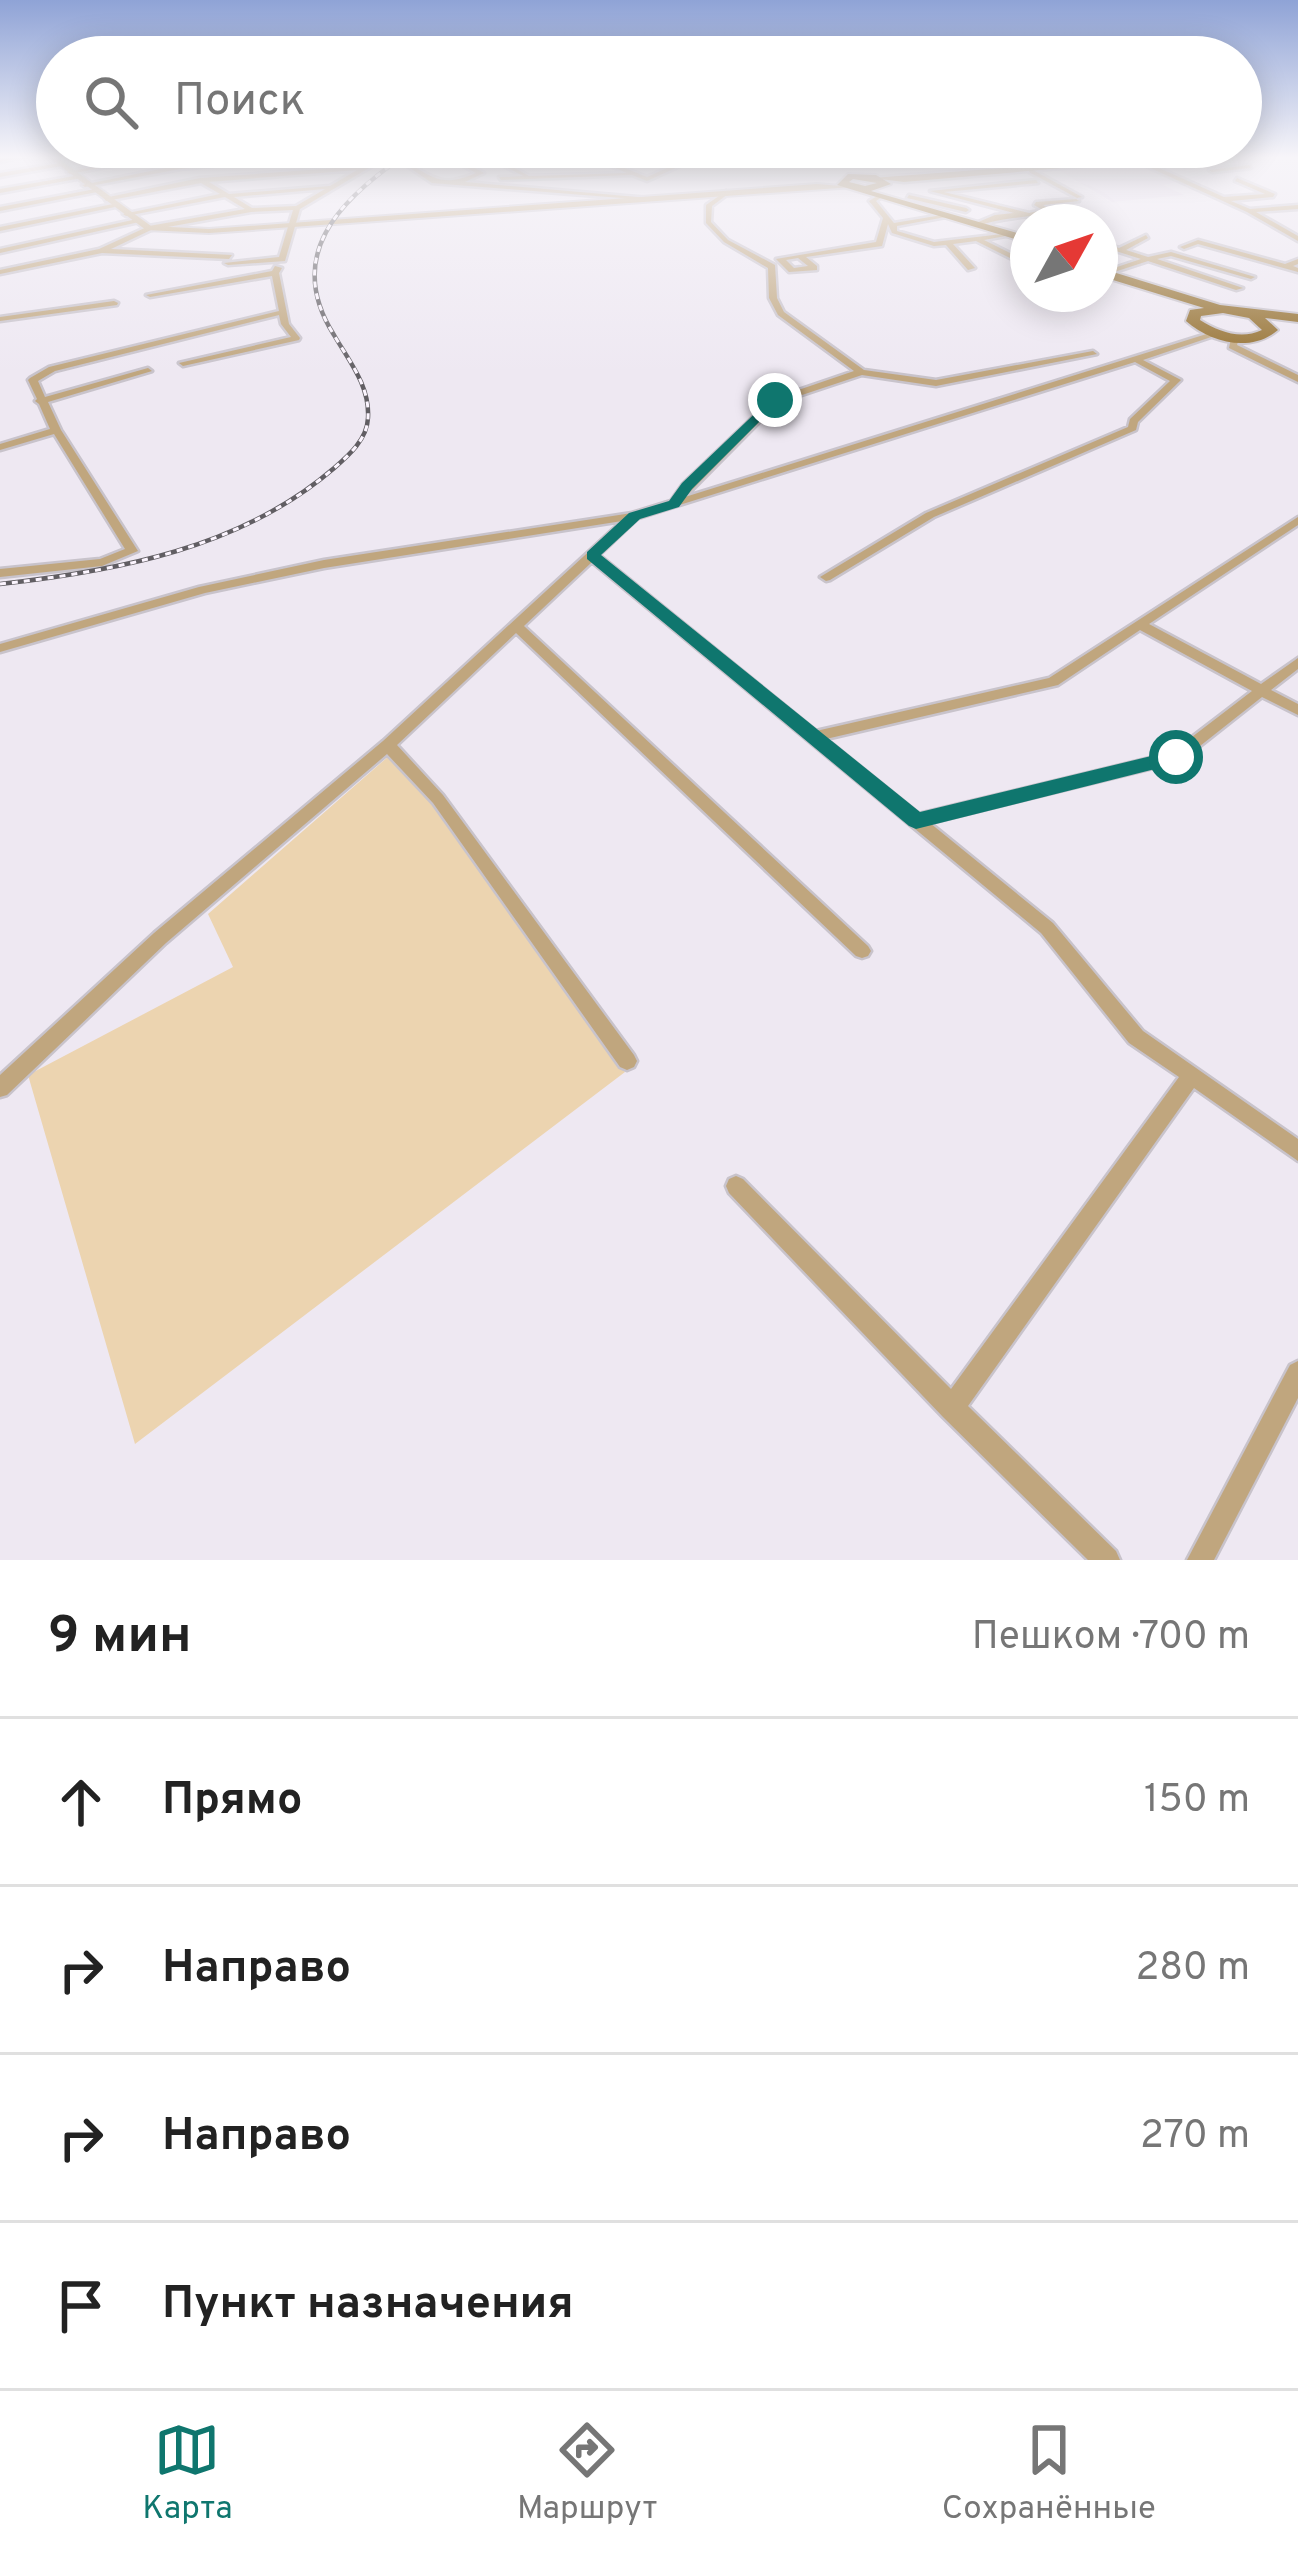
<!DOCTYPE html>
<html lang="ru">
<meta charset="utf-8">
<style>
:root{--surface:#fff;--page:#f6f6f6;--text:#222;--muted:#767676;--line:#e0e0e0;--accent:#0f766e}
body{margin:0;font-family:Overpass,sans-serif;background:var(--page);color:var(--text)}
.compass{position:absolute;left:1010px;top:204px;width:108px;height:108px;border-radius:50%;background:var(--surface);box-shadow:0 6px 30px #0003;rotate:50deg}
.stop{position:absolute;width:36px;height:36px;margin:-27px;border:9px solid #0f766e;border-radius:50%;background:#fff}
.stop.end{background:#0f766e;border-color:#fff;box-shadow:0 3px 12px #0008}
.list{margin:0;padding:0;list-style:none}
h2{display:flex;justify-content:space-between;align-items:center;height:156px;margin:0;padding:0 48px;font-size:51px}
h2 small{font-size:39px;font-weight:400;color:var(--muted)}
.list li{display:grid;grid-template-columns:78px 1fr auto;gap:36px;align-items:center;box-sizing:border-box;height:168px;padding:0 48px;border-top:3px solid var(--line)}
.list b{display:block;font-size:45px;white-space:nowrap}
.list em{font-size:39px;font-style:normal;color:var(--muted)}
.icon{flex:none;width:66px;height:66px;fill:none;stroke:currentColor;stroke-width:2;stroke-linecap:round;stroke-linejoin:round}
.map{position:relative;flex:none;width:1298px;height:1560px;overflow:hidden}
.search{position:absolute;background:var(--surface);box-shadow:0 6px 30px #0003;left:36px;right:36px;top:36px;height:132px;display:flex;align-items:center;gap:30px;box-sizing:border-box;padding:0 42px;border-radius:66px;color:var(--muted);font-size:45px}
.sheet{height:828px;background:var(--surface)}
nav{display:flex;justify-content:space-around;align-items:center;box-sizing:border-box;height:168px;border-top:3px solid var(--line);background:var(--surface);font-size:33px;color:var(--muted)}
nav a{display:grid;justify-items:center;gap:6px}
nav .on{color:var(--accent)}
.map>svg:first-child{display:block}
.built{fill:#e6dcec}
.green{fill:#ecd4b0}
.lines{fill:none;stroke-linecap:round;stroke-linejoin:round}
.minor-casing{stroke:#c8c3cb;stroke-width:5}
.tertiary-casing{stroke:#c8c3cb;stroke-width:4}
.secondary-casing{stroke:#c8c3cb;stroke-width:5}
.primary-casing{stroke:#c8c3cb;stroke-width:4}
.minor{fill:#c0a67e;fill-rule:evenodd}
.tertiary{fill:#c0a67e;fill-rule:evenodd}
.secondary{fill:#aa8444;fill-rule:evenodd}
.primary{fill:#936e2c;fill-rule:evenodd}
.rail-casing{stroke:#615e63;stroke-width:4.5}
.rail{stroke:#fcf5ff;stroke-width:3;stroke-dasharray:6;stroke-linecap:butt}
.route{fill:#0f766e}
</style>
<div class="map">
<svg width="1298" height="1560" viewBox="0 0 1298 1560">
<rect width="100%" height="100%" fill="#eee8f2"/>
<path class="built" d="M1138 162 1181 181 1163 185 1184 195 1112 202 1057 169Z"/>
<path class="green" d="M390 755 427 798 625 1072 135 1444 28 1075 233 967 208 914Z"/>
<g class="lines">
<defs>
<g id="minor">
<path d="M13 156H27L0 162V158Z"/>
<path d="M148 156H161L70 174 67 172Z"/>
<path d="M293 156H317L180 169 85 187 82 185 180 165Z"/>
<path d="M382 156H389L300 209 285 261 228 265 224 263 279 257 293 210 251 212 151 230 111 249 232 255 229 259 102 253 0 274V270L99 249 149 226 245 209 225 197 126 216 123 214 220 194 201 183 106 201 104 198 200 178 364 166ZM357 170 330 186 229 194 209 182ZM325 189 296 206 252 208 234 197Z"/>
<path d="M449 156H462L457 158 484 173 465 182 649 198 646 200 432 183 407 166ZM451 159 476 173C449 184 440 183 415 167Z"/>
<path d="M485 156H493L529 176 627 173 587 156H595L647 177 694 156H702L647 181 632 175 501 180 499 177 523 176Z"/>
<path d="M1124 156H1132L1224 197 1265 194 1235 181 1237 178 1275 194 1273 197 1231 201 1250 209 1298 205V209L1256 212 1298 236V241L1247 212Z"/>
<path d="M1185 156 1205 164 1184 166V164L1194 163Z"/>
<path d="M60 163 62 166 0 177V173Z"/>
<path d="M1249 165 1251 168 1212 172 1209 170Z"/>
<path d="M1029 170H1033L1082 197 1077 198 1029 172Z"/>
<path d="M80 175 82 178 0 193V189Z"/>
<path d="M1036 180 1038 183 944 192 1029 213 1043 210 1034 205 1036 202 1076 199 1079 201 1043 205 1051 210 1049 213C1024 218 1002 217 978 226L976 223 995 215 1014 213 930 191Z"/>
<path d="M95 189 97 192 0 211V207Z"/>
<path d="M726 191 728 194 712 206 711 222 728 240 775 265 777 298 784 312 864 370 936 380 1093 351 1097 354 936 386 862 375 778 403 685 497 1213 332 1220 334 1143 360 1181 380 1138 422 1136 430 934 517 830 580 826 581 820 577 926 513 1128 427 1130 419 1170 381 1135 362 638 518 599 555 816 731 1049 678 1298 517V525L1149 624 1261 684 1298 658V669L1271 690 1298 704V715L1262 697 1181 761 930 823 1053 923 1143 1031 1298 1139V1161L1194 1088 968 1406 1116 1551 1120 1560H1088L943 1417 729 1193 726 1186 729 1179 736 1176 743 1179 951 1389 1179 1077 1129 1043 1041 933 592 562 524 626 868 946 871 951 868 956 862 958 856 956 516 633 397 745 443 795 634 1055 637 1061 634 1067 627 1070 620 1067 433 803 387 754 166 943 7 1095 0 1097V1075L154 933 383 741 622 521 324 568 205 593 0 652V644L199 587 324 560 632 513 671 501 683 484 772 399 854 371 778 315 769 298 768 268 724 242 706 223V205ZM1140 630 1252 691 1171 753 919 814 826 739 1058 685Z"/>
<path d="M879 195 882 197 876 201 894 223 948 214 951 216 897 226V231L934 242 1011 233V235L984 240 1028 262V267L976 241 953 244 975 268 968 270 946 245 934 246 892 233 888 224 882 246 806 257 817 266V270L789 272 776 259 876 242 883 218 869 201ZM798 258 808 266 794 268 786 260Z"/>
<path d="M909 195 966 208 969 210 966 212 907 198Z"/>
<path d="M113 204 115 207 0 231V227Z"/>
<path d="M137 219 139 222 0 253V249Z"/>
<path d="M1146 235 1148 238 1126 250 1148 257 1171 252 1255 277 1251 279 1171 256 1157 259 1243 288 1236 290 1148 261 1102 276V272L1141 259 1100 246V242L1119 248Z"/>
<path d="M1198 240 1285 264 1298 259V264L1293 266 1298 268V272L1198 244 1184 249 1180 247Z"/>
<path d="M275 266 282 268 279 273 289 324 300 338 299 340 183 366 179 363 291 337 281 324 279 315 55 371 38 381 45 397 148 368 152 371 48 402 61 430 138 551 102 566 0 577V569L100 559 125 549 54 434 0 450V444L50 429 39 404 35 401 37 399 28 380 30 378 49 367 279 311 272 276 150 297 146 295 272 271Z"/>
<path d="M114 301 118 303 117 305 0 321V317Z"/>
<path d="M1235 335 1239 338 1237 345 1298 375V382L1229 348 1231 338Z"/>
<path d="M1298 1361V1398L1214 1560H1187L1290 1365Z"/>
</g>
<path id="tertiary" d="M47 156H55L151 226 209 229 817 184 853 187 209 233 146 230Z"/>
<path id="secondary" d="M1163 156H1198L904 182 872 178Z"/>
<g id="primary">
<path d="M848 174 876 175 891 184 871 191 1028 236V243L837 185ZM853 179 877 183 865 186 849 182Z"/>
<path d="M1100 268 1220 305 1298 314V322L1265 318 1278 330C1251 353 1211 343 1186 321L1190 310 1204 308 1100 276ZM1223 313 1249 318 1262 330C1241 340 1219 332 1200 320L1201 316Z"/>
</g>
</defs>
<use href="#minor" class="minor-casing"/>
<use href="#tertiary" class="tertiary-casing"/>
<use href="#secondary" class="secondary-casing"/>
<use href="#primary" class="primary-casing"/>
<use href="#minor" class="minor"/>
<use href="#tertiary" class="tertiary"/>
<use href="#secondary" class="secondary"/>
<use href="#primary" class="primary"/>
<defs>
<path id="rail" d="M0 584C117 571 241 548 333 469 348 456 367 440 368 418 370 386 349 361 334 335 284 256 339 200 404 156"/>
</defs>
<use href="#rail" class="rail-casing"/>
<use href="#rail" class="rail"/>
</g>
<linearGradient id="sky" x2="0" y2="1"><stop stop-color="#8fa3d6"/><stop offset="0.42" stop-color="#f7f5f9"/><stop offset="1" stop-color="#f7f5f9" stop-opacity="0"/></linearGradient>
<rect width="1298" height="374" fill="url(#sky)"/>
<path class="route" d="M771 398 781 400 692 489 679 507 640 519 601 555 920 812 1176 750 1186 757 1183 762 916 829 909 826 587 559V552L629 513 669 501 682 483Z"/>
</svg>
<svg class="compass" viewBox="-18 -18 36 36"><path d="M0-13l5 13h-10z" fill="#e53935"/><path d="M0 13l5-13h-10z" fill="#767676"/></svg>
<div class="stop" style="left:1176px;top:757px"></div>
<div class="stop end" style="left:775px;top:400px"></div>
<div class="search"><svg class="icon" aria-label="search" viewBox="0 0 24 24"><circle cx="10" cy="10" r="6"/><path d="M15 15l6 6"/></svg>Поиск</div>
</div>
<section class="sheet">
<h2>9 мин<small>Пешком · 700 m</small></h2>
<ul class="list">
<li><svg class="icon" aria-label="ahead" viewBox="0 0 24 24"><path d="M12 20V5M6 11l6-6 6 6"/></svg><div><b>Прямо</b></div><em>150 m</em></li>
<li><svg class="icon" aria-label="right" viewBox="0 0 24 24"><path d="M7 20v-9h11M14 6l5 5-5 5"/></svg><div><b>Направо</b></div><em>280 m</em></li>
<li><svg class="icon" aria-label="right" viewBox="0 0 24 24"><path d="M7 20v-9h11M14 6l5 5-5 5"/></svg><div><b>Направо</b></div><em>270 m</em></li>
<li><svg class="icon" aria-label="arrive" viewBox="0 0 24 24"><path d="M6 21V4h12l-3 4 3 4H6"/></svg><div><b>Пункт назначения</b></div></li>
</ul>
</section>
<nav>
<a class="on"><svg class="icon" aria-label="map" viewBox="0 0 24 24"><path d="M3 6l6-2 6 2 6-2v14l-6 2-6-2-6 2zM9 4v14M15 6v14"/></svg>Карта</a>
<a><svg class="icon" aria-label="directions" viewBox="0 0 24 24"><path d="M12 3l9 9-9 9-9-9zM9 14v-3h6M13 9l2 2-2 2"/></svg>Маршрут</a>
<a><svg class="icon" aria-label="saved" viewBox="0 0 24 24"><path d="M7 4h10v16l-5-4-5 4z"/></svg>Сохранённые</a>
</nav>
